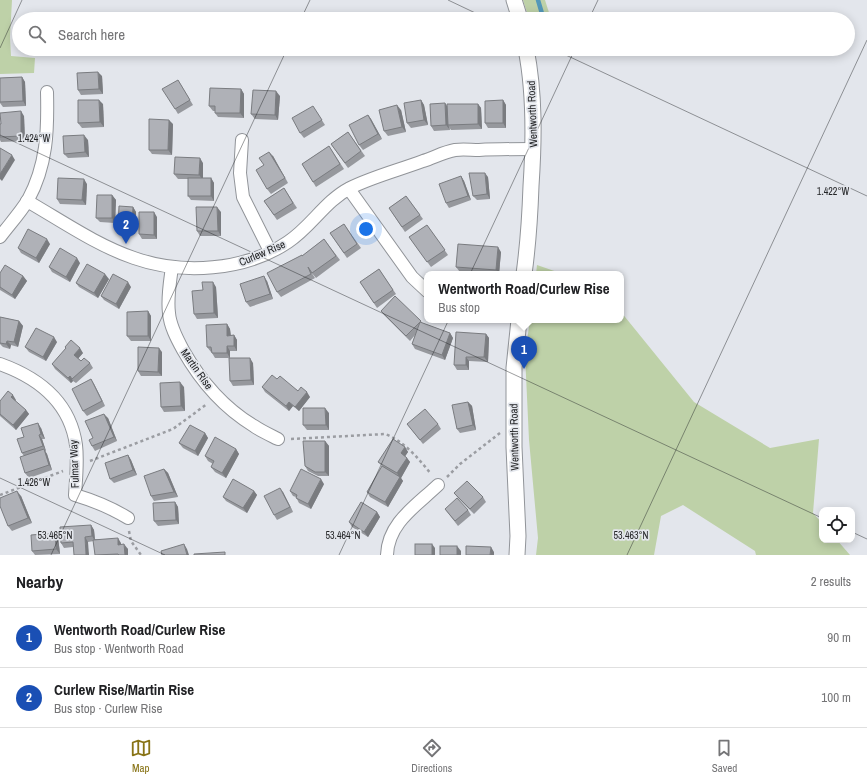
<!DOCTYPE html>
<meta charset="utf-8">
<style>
:root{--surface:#fff;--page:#f2f2f2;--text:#202124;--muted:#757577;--line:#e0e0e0;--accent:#887315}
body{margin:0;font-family:"Archivo Narrow",sans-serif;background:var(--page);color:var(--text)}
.controls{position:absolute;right:12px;bottom:12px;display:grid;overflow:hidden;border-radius:8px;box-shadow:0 2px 10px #0003}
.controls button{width:36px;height:36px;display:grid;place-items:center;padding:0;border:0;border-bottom:1px solid var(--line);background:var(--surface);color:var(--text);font:20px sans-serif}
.you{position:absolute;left:366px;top:229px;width:14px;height:14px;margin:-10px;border:3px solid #fff;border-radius:50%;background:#1a73e8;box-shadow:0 0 0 6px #1a73e833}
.badge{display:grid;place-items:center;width:26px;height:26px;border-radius:50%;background:var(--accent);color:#fff;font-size:13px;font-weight:700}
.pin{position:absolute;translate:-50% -33px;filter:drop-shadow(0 1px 2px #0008)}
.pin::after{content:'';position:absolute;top:21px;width:14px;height:12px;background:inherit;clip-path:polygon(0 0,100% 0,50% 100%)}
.popup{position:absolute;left:424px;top:271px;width:200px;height:52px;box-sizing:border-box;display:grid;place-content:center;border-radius:8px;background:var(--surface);filter:drop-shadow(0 1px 3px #0005);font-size:13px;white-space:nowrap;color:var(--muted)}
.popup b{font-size:15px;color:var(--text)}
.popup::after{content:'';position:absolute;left:50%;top:100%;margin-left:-8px;border:8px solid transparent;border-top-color:var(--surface)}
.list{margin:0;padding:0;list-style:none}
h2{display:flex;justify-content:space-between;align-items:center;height:52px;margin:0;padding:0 16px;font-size:17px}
h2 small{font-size:13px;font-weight:400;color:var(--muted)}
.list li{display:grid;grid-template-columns:26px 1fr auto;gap:12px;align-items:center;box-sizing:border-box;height:60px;padding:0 16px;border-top:1px solid var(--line)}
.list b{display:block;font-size:15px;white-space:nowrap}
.list p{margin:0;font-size:13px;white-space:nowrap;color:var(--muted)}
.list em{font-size:13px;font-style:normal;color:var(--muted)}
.icon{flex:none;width:22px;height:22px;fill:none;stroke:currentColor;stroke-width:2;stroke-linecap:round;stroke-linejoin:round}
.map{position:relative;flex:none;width:867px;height:555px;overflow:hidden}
.search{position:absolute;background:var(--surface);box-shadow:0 2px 10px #0003;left:12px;right:12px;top:12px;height:44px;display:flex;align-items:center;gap:10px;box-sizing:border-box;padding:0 14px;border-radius:22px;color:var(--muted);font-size:15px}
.sheet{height:172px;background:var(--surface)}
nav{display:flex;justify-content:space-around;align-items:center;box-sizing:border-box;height:56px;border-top:1px solid var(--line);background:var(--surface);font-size:11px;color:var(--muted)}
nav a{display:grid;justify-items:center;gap:2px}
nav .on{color:var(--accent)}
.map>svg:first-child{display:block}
.green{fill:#bed1a8}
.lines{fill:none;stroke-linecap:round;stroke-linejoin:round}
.stream{stroke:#5498b9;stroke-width:4.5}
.minor-casing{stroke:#919499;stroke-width:14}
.tertiary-casing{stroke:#919499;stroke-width:17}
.path{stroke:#9b9da2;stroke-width:2.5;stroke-dasharray:3 3;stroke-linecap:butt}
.minor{stroke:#fff;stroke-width:12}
.tertiary{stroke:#fff;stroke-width:15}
.wall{fill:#96989d}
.shaded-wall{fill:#7a7c80}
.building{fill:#afb1b7;stroke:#7a7c80}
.ticks{fill:none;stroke:#242527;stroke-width:1;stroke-opacity:0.45}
.labels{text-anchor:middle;stroke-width:3.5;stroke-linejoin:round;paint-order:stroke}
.street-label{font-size:11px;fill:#242527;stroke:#e3e6ec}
.ticks-label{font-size:10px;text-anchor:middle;fill:#242527;stroke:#e3e6ec;stroke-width:3.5;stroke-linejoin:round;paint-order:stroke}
</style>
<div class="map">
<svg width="867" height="555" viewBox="0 0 867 555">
<rect width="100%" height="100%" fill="#e3e6ec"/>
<g class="green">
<path d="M0 0H12L10 37 11 56 35 58 34 73 0 74Z"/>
<path d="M523 0H545L551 19H529Z"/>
<path d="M537 265 563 274H536Z"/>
<path d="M621 312 694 402 770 448 819 439 813 513 822 523V540H837L850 555H756L755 551 683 505 661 516 654 555H536L538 538 529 440 525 354 530 320H621Z"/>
</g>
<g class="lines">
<path class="stream" d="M538 0 543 17"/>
<defs>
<g id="minor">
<path d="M242 140 240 173 243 197 270 251"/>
<path d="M349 189 412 277 427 291"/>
<path d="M27 201C62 221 96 245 134 258 182 275 245 271 288 242 311 227 325 201 350 188 372 177 399 170 423 161 433 158 444 152 455 150 463 149 471 150 479 150 497 149 515 149 533 149"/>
<path d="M0 237C9 225 20 213 28 200 47 165 48 131 47 92"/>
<path d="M172 267C170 282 167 298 169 313 170 326 177 339 183 350 200 380 224 408 254 426 261 431 270 435 278 439"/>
<path d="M0 364C39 378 70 402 76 445 78 461 76 479 75 495 95 501 110 507 128 518"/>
<path d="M387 555C388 523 416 506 438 485"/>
</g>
<g id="tertiary">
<path d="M514 0 520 19"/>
<path d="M524 274C528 245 530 215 531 186 534 141 535 94 526 49"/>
<path d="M517 555 518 536 514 447V368L519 320"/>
</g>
</defs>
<use href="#minor" class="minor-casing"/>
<use href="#tertiary" class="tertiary-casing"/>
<g class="path">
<path d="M291 439 385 434C404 441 419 459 431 474"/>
<path d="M90 461 173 429 207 404"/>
<path d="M447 477 460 464 500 433"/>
<path d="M0 495 63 471"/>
<path d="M129 531 131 541 141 555"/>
</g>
<use href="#minor" class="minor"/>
<use href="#tertiary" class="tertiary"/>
</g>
<g class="wall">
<path d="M102 76 103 94 81 95 78 90Z"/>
<path d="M22 77 25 82 26 106 3 107 0 103V78Z"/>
<path d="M178 80 193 105 178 114 175 109Z"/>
<path d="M241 89 244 94V118L218 117 215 113V111H213L209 106Z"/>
<path d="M280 96 278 120 255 119 251 114Z"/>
<path d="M421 100 424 105 428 125 411 128 407 123Z"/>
<path d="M503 100 506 105V128H488L485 123Z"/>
<path d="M445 103 447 106 478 104 481 108 482 129 451 130 449 127 450 130 434 131 431 126Z"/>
<path d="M103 104 104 127 82 128 78 123Z"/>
<path d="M401 110 406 132 388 136 384 131Z"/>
<path d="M316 111 325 125 304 138 300 133Z"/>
<path d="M368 115 371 119 382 139 363 150 359 145Z"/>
<path d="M24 116 25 141 1 142 0 140V124Z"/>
<path d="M173 124 172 155 152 154 149 150Z"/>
<path d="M348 132 365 156 348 168 331 144Z"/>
<path d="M88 140 89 157 68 158 64 154Z"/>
<path d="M329 146 344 169 316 187 302 164Z"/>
<path d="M273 156 288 183 271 194 267 189 264 165Z"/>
<path d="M203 163V178H211L214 183V201L191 200 188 196V179H178L174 174Z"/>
<path d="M461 176 464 181 471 200 449 208 446 203Z"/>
<path d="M488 177 490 199 477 200 473 196Z"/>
<path d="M87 184 86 205 60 204 57 199Z"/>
<path d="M284 188 297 208 277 220 264 201Z"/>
<path d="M112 195 116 200 115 223 100 222 96 218Z"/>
<path d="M406 196 423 219 405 232 389 208Z"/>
<path d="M133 207 136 212 135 234 121 233 118 228Z"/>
<path d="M221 212V236H200L197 231Z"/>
<path d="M157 217V239H142L139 234Z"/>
<path d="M344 224 361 248 347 258 330 233Z"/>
<path d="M427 225 448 255 431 267 409 237Z"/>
<path d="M324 239 340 260 316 278 311 272 315 278 281 297 277 292 302 256Z"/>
<path d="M50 244 39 263 21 253 18 248Z"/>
<path d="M501 252 499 274H488L460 272 456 267Z"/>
<path d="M80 263 70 282 52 272 49 267Z"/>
<path d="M379 269 396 294 377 308 360 282Z"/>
<path d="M0 273 23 276 27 281 15 299 0 290Z"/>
<path d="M109 279 98 298 79 287 76 283Z"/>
<path d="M267 281 273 299 250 307 246 302Z"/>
<path d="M131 287 119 309 104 300 101 296Z"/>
<path d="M216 287 218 318 197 319 194 314 203 290Z"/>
<path d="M148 311 151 316V341H131L127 336Z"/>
<path d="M381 311 421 321 422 323 450 333 453 338 445 360 415 349 412 344 415 335 410 341 384 315Z"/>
<path d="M0 317 19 321 23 326 18 347 11 345 10 349 3 347 0 344Z"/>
<path d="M227 324 230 329 231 335H234L237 340V351H230V358H215L212 353 211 352 207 347Z"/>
<path d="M486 334 489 338 488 362 469 361V370H457L454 365Z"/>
<path d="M57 342 46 361 29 352 25 347Z"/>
<path d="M65 347 83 353 78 358 81 361 90 363 93 368 76 383 73 381 71 383 55 369 52 364 66 349Z"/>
<path d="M162 352V376H141L138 371Z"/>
<path d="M253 363 254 385 233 386 230 381Z"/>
<path d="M91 379 94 384 105 406 87 416 83 411Z"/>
<path d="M277 379 310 397 299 411 293 406 289 411 265 392 262 387Z"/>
<path d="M184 387 185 411 164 412 161 407Z"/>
<path d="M16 400 15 401 26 410 29 414 16 430 0 416V401Z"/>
<path d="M468 402 472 406 476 430 460 433 457 429Z"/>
<path d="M329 413V430H307L303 425Z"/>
<path d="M108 418 117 441 95 451 92 446 93 438Z"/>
<path d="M407 424H438L441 429 423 444Z"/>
<path d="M41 428 45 439H42L46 451H45L47 454 52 470 29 478 25 473 24 456 22 453 24 437Z"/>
<path d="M205 433 208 438 198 456 183 448 179 443Z"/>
<path d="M325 441 329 446V476H318L308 471 305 466Z"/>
<path d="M405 447 408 452 405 456 407 458 410 462 401 478 403 481 388 507 370 497 367 492 382 466 378 462Z"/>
<path d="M236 449 239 454 226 478 215 472 211 467 213 464 208 461 205 456Z"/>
<path d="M128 455 131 460 137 475 114 483 110 479Z"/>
<path d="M164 469 168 473 178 497 154 501 151 496Z"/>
<path d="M324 484 311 509 299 503 296 497 293 496 290 491Z"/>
<path d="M254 491 257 495 247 513 226 501 223 497Z"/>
<path d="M283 492 293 512 277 520 274 515Z"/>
<path d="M454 493 483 497 486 502 474 514 458 498Z"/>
<path d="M21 496 32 523 12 531 8 526Z"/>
<path d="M175 502 178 507 179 524 158 526 154 521Z"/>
<path d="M445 509 468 510 471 515 458 526Z"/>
<path d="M377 512 380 517 368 537 352 527 349 522Z"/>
<path d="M91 525 94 530 95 539 121 543V545L128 549V555H95L94 541 88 542 73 547 64 548 61 543Z"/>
<path d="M58 537 60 554 35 555 32 551Z"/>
</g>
<g class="shaded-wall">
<path d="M98 72 102 76 103 94 99 89Z"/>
<path d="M22 77 25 82 26 106 23 101Z"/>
<path d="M241 89 244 94V118L240 113Z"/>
<path d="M276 91 280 96 278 120 275 115Z"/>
<path d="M99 100 103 104 104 127 100 122Z"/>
<path d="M421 100 424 105 428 125 424 120Z"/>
<path d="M503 100 506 105V128L503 123Z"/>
<path d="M445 103 448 108V125L449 127 450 130 446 125Z"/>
<path d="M478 104 481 108 482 129 478 124Z"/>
<path d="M397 105 401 110 406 132 402 127Z"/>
<path d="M21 111 24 116 25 141 21 136Z"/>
<path d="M368 115 371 119 382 139 378 134Z"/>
<path d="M169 120 173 124 172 155 168 150Z"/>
<path d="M84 135 88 140 89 157 85 152Z"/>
<path d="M269 152 273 156 288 183 285 178Z"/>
<path d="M12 155 15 160 2 181 0 179V174Z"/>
<path d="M200 158 203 163V180L199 175Z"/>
<path d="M485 173 488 177 490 199 487 194Z"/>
<path d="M461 176 464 181 471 200 468 196Z"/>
<path d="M211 178 214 183V201L211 196Z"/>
<path d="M84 179 87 184 86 205 82 200Z"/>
<path d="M112 195 116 200 115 223 112 218Z"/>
<path d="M133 207 136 212 135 234 132 229Z"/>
<path d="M217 207 221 212V236L218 231Z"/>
<path d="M154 212 157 217V239L154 235Z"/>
<path d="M47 239 50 244 39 263 36 258Z"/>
<path d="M498 247 501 252 499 274 496 270Z"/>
<path d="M77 258 80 263 70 282 66 277Z"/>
<path d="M105 274 109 279 98 298 94 293Z"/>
<path d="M23 276 27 281 15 299 12 295Z"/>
<path d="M264 276 267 281 273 299 270 294Z"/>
<path d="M128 282 131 287 119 309 116 304Z"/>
<path d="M213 282 216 287 218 318 214 313Z"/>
<path d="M148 311 151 316V341L148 336Z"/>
<path d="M19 321 23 326 18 347 14 342Z"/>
<path d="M227 324 230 329 231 340 227 336Z"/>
<path d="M450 333 453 338 445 360 442 355Z"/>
<path d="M486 334 489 338 488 362 484 357Z"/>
<path d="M234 335 237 340V351L234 346Z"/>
<path d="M54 337 57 342 46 361 43 357Z"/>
<path d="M7 341 11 345 10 349 6 344Z"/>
<path d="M227 346 230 351V358L227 353Z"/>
<path d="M80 348 83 353 77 360 74 355Z"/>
<path d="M159 348 162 352V376L158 372Z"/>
<path d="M466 357 469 361V370L466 365Z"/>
<path d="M250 358 253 363 254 385 251 380Z"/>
<path d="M70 376 73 381 71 383 68 378Z"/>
<path d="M91 379 94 384 105 406 102 401Z"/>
<path d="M180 382 184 387 185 411 181 406Z"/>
<path d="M307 392 310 397 299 411 295 407Z"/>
<path d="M13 395 16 400 15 402 11 397Z"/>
<path d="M289 402 293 406 289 411 286 406Z"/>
<path d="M468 402 472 406 476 430 473 425Z"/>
<path d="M325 408 329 413V430L326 425Z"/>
<path d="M26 410 29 414 16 430 13 425Z"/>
<path d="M104 414 108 418 117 441 114 437Z"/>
<path d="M38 423 41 428 45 439 41 434Z"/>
<path d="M205 433 208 438 198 456 195 451Z"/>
<path d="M39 435 42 439 46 451 43 446Z"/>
<path d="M325 441 329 446V476L325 472Z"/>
<path d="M405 447 408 452 404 458 401 453Z"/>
<path d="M44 449 47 454 52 470 49 465Z"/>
<path d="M236 449 239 454 226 478 222 473Z"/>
<path d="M128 455 131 460 137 475 133 470Z"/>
<path d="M407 458 410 462 401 478 403 481 388 507 385 502 399 477 397 473Z"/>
<path d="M164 469 168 473 178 497 174 492Z"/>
<path d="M321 479 324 484 311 509 308 504Z"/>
<path d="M280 488 283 492 293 512 290 507Z"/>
<path d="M17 491 21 496 32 523 28 518Z"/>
<path d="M254 491 257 495 247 513 243 508Z"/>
<path d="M175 502 178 507 179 524 176 520Z"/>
<path d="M377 512 380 517 368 537 364 532Z"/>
<path d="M91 525 94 530 95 541 92 536Z"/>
<path d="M55 533 58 537 60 554 56 549Z"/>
<path d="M85 537 88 542 89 555H86Z"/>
<path d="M118 538 121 543V550L118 545Z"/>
<path d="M124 544 128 549V555H125Z"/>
<path d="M184 544 187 549 189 555H187Z"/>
<path d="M432 544 435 548V555H432Z"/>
<path d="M457 546 461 551V555H457Z"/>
<path d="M491 547 494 552V555H490Z"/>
</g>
<g class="building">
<path d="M98 72 99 89 78 90 77 73Z"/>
<path d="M22 77 23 101 0 102V78Z"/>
<path d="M178 80 190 100 175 109 162 89Z"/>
<path d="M210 88 241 89 240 113H215V106H209Z"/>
<path d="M253 90 276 91 275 115 251 114Z"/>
<path d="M78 100H99L100 122 78 123Z"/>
<path d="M421 100 424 120 407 123 404 103Z"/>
<path d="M503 100V123H485V101Z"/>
<path d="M445 103 446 125 431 126 430 104Z"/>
<path d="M447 104H478V124L448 125Z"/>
<path d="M397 105 402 127 384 131 379 110Z"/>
<path d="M313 106 322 120 300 133 292 118Z"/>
<path d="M21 111V136L0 137V124H1L0 113Z"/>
<path d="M368 115 378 134 359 145 349 125Z"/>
<path d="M149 119 169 120 168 150H149Z"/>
<path d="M348 132 361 151 345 163 331 144Z"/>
<path d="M84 135 85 152 64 154 63 136Z"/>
<path d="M329 146 340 164 313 182 302 164Z"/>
<path d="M0 148 12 155 0 174Z"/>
<path d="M269 152 285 178 267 189 256 170 264 165 259 158Z"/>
<path d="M175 157 200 158 199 175 174 174Z"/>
<path d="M469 173H485L487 194 473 196Z"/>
<path d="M461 176 468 196 446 203 439 184Z"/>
<path d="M58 178 84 179 82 200 57 199Z"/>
<rect x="188" y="178" width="23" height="18"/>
<path d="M284 188 293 203 274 215 264 201Z"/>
<path d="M97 195H112V218H96Z"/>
<path d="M406 196 420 215 402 227 389 208Z"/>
<path d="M119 206 133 207 132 229 118 228Z"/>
<path d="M196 207H217L218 231H197Z"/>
<path d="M139 212H154V235L139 234Z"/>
<path d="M344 224 357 244 344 253 330 233Z"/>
<path d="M427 225 445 250 427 262 409 237Z"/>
<path d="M28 229 47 239 36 258 18 248Z"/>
<path d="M324 239 336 256 312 273 308 267 311 274 277 292 267 273 302 255V256Z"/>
<path d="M458 244 498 247 496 270 456 267Z"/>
<path d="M60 248 77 258 66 277 49 267Z"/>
<path d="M87 264 105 274 94 293 76 283Z"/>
<path d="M5 265 23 276 12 295 0 287V273Z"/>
<path d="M379 269 393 290 374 303 360 282Z"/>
<path d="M113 274 128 282 116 304 101 296Z"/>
<path d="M264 276 270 294 246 302 240 284Z"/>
<path d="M202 282H213L214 313 194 314 192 291 203 290Z"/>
<path d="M395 296 421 321 406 336 381 311Z"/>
<path d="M148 311V336H127V312Z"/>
<path d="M0 317 19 321 14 342 7 341 6 344 0 343Z"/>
<path d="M420 322 450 333 442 355 412 344Z"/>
<path d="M227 324V336L234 335V346H227V353H212L211 347H207L206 325Z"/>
<path d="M36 328 54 337 43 357 25 347Z"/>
<path d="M456 332 486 334 484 357H466V365H454Z"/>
<path d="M71 340 80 348 74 355 81 361 84 358 90 363 72 379 70 376 68 378 52 364 66 348 65 347Z"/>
<path d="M138 347 159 348 158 372 138 371Z"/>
<path d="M229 358H250L251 380 230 381Z"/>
<path d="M272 375 277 379 280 376 298 391 301 387 307 392 295 407 289 402 286 406 262 387Z"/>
<path d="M91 379 102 401 83 411 72 389Z"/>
<path d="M180 382 181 406 161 407 160 383Z"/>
<path d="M8 391 13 395 11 397 26 410 13 425 0 414V401Z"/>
<path d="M468 402 473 425 457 429 452 405Z"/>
<path d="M303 408H325L326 425H303Z"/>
<path d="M425 409 438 424 420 440 407 424Z"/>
<path d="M104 414 114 437 92 446 89 440 93 438 85 421Z"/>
<path d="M38 423 41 434 39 435 43 446 22 453 17 439 24 437 21 428Z"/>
<path d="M190 425 205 433 195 451 179 443Z"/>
<path d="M215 437 236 449 222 473 211 467 214 461 205 456Z"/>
<path d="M393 439 405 447 401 453 407 458 397 473 378 462Z"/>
<path d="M303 441H325V472H315L305 466Z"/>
<path d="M44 449 49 465 25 473 20 457Z"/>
<path d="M128 455 133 470 110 479 105 463Z"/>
<path d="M382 466 400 477 385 502 367 492Z"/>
<path d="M164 469 174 492 151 496 144 476Z"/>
<path d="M301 469 321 479 308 504 296 498 297 495 290 491Z"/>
<path d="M233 479 254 491 243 508 223 497Z"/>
<path d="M467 481 483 497 470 509 454 493Z"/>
<path d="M280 488 290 507 274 515 264 496Z"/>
<path d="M17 491 28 518 8 526 0 506V498Z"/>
<path d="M457 498 468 510 455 521 445 509Z"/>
<path d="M175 502 176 520 154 521 153 503Z"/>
<path d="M361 502 377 512 364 532 349 522Z"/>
<path d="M91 525 92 536 85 537 86 555H74L73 542 61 543 60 527Z"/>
<path d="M55 533 56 549 32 551 31 535Z"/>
<path d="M118 538V545L124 544 125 555H119L118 554 95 555 93 540Z"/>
<path d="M184 544 187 555H162L161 551Z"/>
<rect x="415" y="544" width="17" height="11"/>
<rect x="440" y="546" width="17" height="9"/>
<path d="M466 546 491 547 490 555H466Z"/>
<path d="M225 552V555H194V554Z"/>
</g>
<path class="ticks" d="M448 0 488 19M301 19 310 0M589 19 598 0M0 48 22 0M553 49 867 196M0 135 822 518M0 478 165 555M852 532 867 539M51 555 287 49M339 555 575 49M627 555 867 40"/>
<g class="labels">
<g class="street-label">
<text transform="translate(532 114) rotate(-92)" y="4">Wentworth Road</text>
<text transform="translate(262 253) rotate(-23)" y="4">Curlew Rise</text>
<text transform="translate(197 369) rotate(55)" y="4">Martin Rise</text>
<text transform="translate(514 437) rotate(-91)" y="4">Wentworth Road</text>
<text transform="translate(74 464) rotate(-92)" y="4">Fulmar Way</text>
</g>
</g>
<g class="ticks-label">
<text x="34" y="142">1.424°W</text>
<text x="833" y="195">1.422°W</text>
<text x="34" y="486">1.426°W</text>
<text x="55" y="539">53.465°N</text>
<text x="343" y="539">53.464°N</text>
<text x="631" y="539">53.463°N</text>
</g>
</svg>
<div class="controls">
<button><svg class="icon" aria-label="locate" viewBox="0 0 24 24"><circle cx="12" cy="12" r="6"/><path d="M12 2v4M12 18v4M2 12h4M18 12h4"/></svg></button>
</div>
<div class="you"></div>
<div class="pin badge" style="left:524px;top:369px;background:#1a4fb4">1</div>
<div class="popup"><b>Wentworth Road/Curlew Rise</b>Bus stop</div>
<div class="pin badge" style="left:126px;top:244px;background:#1a4fb4">2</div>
<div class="search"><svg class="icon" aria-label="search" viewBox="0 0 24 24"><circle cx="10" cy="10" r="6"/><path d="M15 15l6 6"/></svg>Search here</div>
</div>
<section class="sheet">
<h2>Nearby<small>2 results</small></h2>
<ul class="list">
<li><span class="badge" style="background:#1a4fb4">1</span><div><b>Wentworth Road/Curlew Rise</b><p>Bus stop · Wentworth Road</p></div><em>90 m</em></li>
<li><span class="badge" style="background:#1a4fb4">2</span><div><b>Curlew Rise/Martin Rise</b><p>Bus stop · Curlew Rise</p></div><em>100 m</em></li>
</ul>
</section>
<nav>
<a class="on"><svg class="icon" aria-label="map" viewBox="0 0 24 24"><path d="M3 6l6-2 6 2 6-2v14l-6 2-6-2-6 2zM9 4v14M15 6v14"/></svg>Map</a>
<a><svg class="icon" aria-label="directions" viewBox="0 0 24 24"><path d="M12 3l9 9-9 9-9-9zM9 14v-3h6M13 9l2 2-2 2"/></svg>Directions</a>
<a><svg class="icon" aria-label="saved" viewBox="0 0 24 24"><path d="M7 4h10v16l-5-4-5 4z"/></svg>Saved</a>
</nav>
